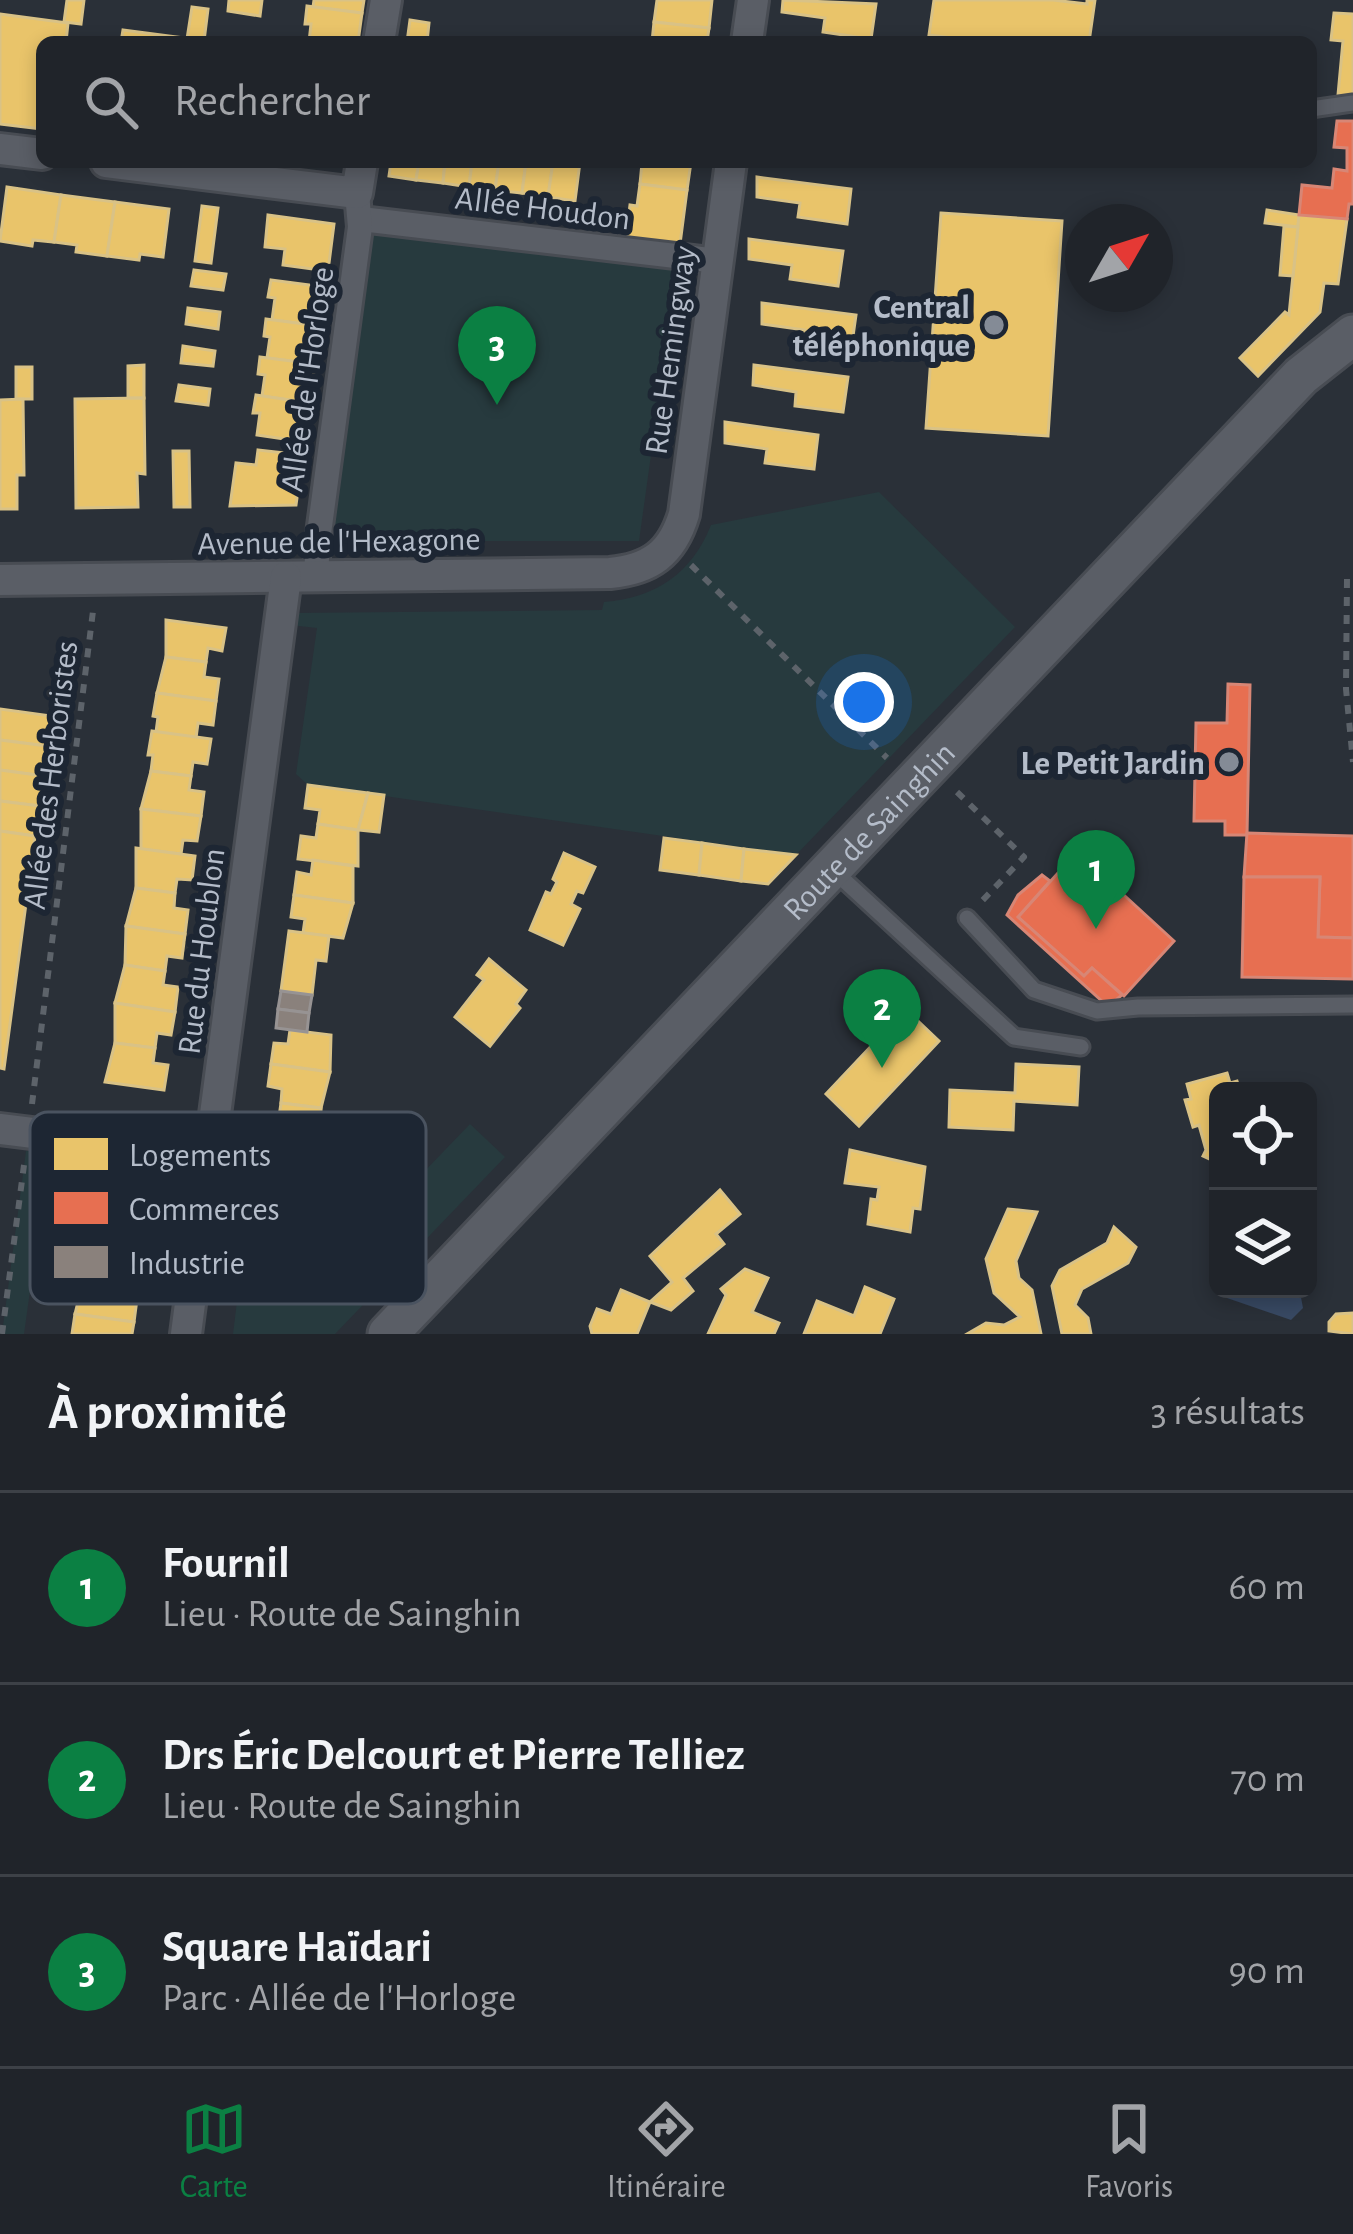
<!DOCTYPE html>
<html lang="fr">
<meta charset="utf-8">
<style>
:root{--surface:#20242a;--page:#282c32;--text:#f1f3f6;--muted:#a2a4a8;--line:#3d4147;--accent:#0b8043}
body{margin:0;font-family:"Alegreya Sans",sans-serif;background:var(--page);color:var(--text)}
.controls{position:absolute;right:36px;bottom:36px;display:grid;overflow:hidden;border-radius:18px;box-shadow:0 6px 18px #0003}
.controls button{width:108px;height:108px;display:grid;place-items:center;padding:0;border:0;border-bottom:3px solid var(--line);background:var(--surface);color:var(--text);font:60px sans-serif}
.compass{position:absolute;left:1065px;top:204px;width:108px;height:108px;border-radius:50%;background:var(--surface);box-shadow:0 6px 18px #0003;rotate:51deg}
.you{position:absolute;left:864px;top:702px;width:42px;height:42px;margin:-30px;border:9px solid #fff;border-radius:50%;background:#1a73e8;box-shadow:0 0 0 18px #1a73e833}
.badge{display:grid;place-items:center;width:78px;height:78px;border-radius:50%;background:var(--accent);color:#fff;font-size:39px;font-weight:700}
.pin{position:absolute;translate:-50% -99px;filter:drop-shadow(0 3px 6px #0008)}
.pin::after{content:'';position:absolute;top:63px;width:42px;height:36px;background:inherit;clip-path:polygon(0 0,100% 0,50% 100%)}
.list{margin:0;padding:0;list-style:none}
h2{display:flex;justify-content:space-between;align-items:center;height:156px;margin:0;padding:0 48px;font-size:51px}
h2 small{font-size:39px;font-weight:400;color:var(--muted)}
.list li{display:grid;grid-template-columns:78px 1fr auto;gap:36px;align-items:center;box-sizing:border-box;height:192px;padding:0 48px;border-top:3px solid var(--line)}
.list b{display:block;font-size:45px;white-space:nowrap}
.list p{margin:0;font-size:39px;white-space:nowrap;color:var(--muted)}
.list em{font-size:39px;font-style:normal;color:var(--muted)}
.icon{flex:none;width:66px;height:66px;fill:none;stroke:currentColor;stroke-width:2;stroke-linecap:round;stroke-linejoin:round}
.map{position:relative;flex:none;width:1353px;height:1334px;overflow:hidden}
.search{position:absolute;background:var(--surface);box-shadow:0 6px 18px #0003;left:36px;right:36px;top:36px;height:132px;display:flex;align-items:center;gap:30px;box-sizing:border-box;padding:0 42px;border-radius:18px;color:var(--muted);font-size:45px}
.sheet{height:732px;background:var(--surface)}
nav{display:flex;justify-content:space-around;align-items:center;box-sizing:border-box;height:168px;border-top:3px solid var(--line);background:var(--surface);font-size:33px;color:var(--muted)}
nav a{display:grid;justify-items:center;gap:6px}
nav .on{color:var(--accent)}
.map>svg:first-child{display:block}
.green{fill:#273a3e}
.water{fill:#384963}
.homes{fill:#e9c46a;stroke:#d9c286;stroke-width:3}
.shops{fill:#e76f51;stroke:#d88675;stroke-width:3}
.industry{fill:#8a817c;stroke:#979393;stroke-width:3}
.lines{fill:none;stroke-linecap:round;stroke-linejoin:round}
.service-casing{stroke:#484c53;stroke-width:21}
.pedestrian-casing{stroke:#484c53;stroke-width:30}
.minor-casing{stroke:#484c53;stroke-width:36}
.tertiary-casing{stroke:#484c53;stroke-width:45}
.path{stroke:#5d636a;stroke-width:6;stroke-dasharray:9 9;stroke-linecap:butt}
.service{stroke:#5a5e66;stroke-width:15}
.pedestrian{stroke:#5a5e66;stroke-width:24}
.minor{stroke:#5a5e66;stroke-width:30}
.tertiary{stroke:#5a5e66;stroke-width:39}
.poi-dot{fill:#848b96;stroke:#1d2633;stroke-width:4.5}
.labels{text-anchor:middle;stroke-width:12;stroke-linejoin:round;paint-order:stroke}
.street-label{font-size:33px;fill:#b4bcc9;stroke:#1d2633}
.poi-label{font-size:33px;font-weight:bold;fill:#b4bcc9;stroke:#1d2633;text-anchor:end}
.key{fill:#1d2633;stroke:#4a5360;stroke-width:3}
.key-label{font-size:33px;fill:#b4bcc9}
</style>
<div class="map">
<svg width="1353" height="1334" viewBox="0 0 1353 1334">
<rect width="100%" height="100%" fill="#2a3038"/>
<g class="green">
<path d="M360 227 677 268 639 541H318Z"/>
<path d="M879 492 1015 627 796 855 308 785 296 774 317 628 290 625 292 613 602 610 604 602C656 598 692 573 711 525Z"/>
<path d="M470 1124 505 1157 335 1334H233L240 1277 274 1281 278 1250 340 1259Z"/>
<path d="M26 1151 49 1152 46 1174 125 1184 129 1163 181 1169 175 1215 43 1198 24 1334H2Z"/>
</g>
<path class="water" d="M1230 1289H1291L1300 1292 1303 1308 1291 1320 1227 1298Z"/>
<g class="homes">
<path d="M67 0H84L81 24 64 22Z"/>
<path d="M229 0H262L260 16 228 11Z"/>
<path d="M314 0H364L362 13 313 7Z"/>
<path d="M657 0H712L709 28 654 22Z"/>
<path d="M783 0 876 4 871 39 823 32 825 18 782 12Z"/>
<path d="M934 0H1053L1087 4V0H1095L1089 42H985L929 35Z"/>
<path d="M307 6 362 13 358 42H309L311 24H305Z"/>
<path d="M192 7 208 9 204 41 187 39Z"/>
<path d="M1334 13 1353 14V97L1338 95 1343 41 1331 40Z"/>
<path d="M0 14 68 23 66 42H42V129L0 124Z"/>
<path d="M410 20 429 23 427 42H407Z"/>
<path d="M654 22 709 28 707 42H652Z"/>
<path d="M123 30 192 39 191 42H121Z"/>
<path d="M391 162H419L416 180 389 176Z"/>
<path d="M419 162H445L443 183 416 180Z"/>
<path d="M445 162H472L469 187 443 183Z"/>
<path d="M472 162H499L495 190 469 187Z"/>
<path d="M499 162H526L522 193 495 190Z"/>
<path d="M526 162H553L548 197 522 193Z"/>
<path d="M553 162H580L575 201 548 197Z"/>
<path d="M637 162H691L687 190 640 184 642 163Z"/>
<path d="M757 177 851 189 847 224 798 217 800 203 757 197Z"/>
<path d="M640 184 687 190 680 244 626 237 630 205 637 206Z"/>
<path d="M7 187 61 195 54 242 33 240 32 246 0 241Z"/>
<path d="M61 195 115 202 107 256 76 252 77 245 54 242Z"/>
<path d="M115 202 169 209 163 257 140 254 139 260 107 256Z"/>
<path d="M202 206 218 208 211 263 195 261Z"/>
<path d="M1267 210 1299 215 1298 227 1265 223Z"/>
<path d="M941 213 1062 221 1048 436 926 428Z"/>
<path d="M268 215 334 224 328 271 283 265 285 249 265 247Z"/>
<path d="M1299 215 1347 219 1338 284 1324 283 1320 312 1258 376 1240 358 1285 312 1289 315Z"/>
<path d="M1284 226 1298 227 1293 276 1280 275Z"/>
<path d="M749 239 843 251 838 286 790 279 792 265 749 259Z"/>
<path d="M194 270 226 274 223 290 191 286Z"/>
<path d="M271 280 325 287 320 326 272 320 275 298 268 297Z"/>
<path d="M762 303 856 315 851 350 803 344 805 330 762 324Z"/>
<path d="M188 308 220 312 218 329 186 324Z"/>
<path d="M266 319 320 326 315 364 267 358 270 337 264 336Z"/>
<path d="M183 346 215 351 213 366 181 363Z"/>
<path d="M260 357 315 364 310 403 262 396 265 375 258 374Z"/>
<path d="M144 365V398H128V366Z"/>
<path d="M754 365 848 377 843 412 795 406 796 392 753 385Z"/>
<rect x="16" y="367" width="16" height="32"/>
<path d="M179 385 210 389 208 405 176 401Z"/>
<path d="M256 395 310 403 305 442 257 435 260 413H253Z"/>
<path d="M144 398 145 474 137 473 138 507 76 508 75 399Z"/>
<path d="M23 399 24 475H17V509H0V400Z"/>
<path d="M725 422 818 435 814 469 765 463 767 449 725 443Z"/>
<path d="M258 450 303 455 296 505 230 506 236 463 256 465Z"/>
<path d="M173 451H189L190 507H174Z"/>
<path d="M166 620 226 628 222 651 208 648 206 662 166 657Z"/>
<path d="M166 657 206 662 204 677 219 679 216 701 157 693Z"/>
<path d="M157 693 216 701 213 725 198 723 196 738 156 732 158 717 153 716Z"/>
<path d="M0 709 51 716 47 746 0 740Z"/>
<path d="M152 731 211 739 207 764 193 762 191 776 151 771 153 755H148Z"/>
<path d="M0 740 47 746 44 776 0 770Z"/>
<path d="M0 770 44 776 40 806 0 801Z"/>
<path d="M151 771 191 776 189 790 204 792 201 816 141 809Z"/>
<path d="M308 785 368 793 358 830 318 824 320 810 305 808Z"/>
<path d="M368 793 384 795 379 832 358 830Z"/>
<path d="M0 801 40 806 35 836 0 831Z"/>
<path d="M141 809 201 816 197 841 183 840 181 854 141 849Z"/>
<path d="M318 824 358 830V866L298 859 301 836 316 838Z"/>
<path d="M0 831 35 836 4 1069 0 1068Z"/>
<path d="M664 838 702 843 699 875 660 870Z"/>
<path d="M702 843 744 849 741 881 699 875Z"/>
<path d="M136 848 195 856 192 880 177 879 175 893 136 888Z"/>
<path d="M744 849 796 855 768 884 741 881Z"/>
<path d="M564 853 595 867 583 893 577 891 571 904 580 909 563 945 530 930 546 892 551 894 557 882 553 879Z"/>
<path d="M313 860 353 866V903L294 895 297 872 311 875Z"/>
<path d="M136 888 175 893 174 908 188 910 185 934 126 926Z"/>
<path d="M294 895 353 903 343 938 303 933 305 919 291 917Z"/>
<path d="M126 926 185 934 182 958 167 956 165 971 125 965Z"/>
<path d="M289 931 329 936 326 961 316 960 312 995 281 991Z"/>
<path d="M489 959 526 990 516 1004 520 1008 490 1046 455 1017 484 980 477 975Z"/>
<path d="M125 965 165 971 163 985 178 987 175 1012 115 1003Z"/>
<path d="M115 1003 175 1012 171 1035 157 1033 155 1048 115 1043Z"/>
<path d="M900 1004 939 1041 859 1126 826 1094 891 1025 885 1020Z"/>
<path d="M290 1030 331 1035 330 1072 271 1064 274 1043 288 1044Z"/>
<path d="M115 1043 155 1048 153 1063 168 1065 164 1090 105 1082Z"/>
<path d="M271 1064 330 1072 321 1108 281 1103 282 1089 268 1086Z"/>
<path d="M1016 1064 1079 1067 1077 1105 1014 1101 1013 1130 949 1127 950 1090 1015 1093Z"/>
<path d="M1227 1073 1230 1083 1237 1081 1240 1091H1218V1163L1203 1156 1206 1150 1199 1125 1193 1127 1185 1100 1191 1099 1187 1084Z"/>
<path d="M281 1103 321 1108V1145L261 1137 264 1115 279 1117Z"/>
<path d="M850 1150 925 1167 920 1209 913 1208 910 1232 868 1224 871 1199 877 1200 879 1187 845 1183Z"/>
<path d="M720 1190 740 1214 716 1234 724 1244 683 1278 693 1291 671 1310 650 1302 672 1282 650 1256Z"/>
<path d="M1008 1209 1037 1212 1016 1261 1019 1278 1032 1290 1041 1334H967L986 1323 1004 1325 1020 1317 994 1293 986 1259Z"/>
<path d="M1114 1227 1136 1247 1128 1263 1082 1289 1075 1305 1088 1318 1091 1334H1062L1052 1286 1060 1270 1107 1243Z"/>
<path d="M745 1269 768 1278 752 1312 779 1323 774 1334H708L726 1295 721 1289Z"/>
<path d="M84 1278 124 1283 122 1297 137 1299 134 1322 75 1314Z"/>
<path d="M865 1287 894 1299 880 1334H804L817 1301 854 1316Z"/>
<path d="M621 1290 650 1302 637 1334H592L590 1326 597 1309 611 1314Z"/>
<path d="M1353 1313V1334L1329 1331V1322L1336 1314Z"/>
<path d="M75 1314 134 1322 132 1334H72Z"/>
</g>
<g class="shops">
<path d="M1337 121H1353V204H1349L1347 219 1299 215 1302 185 1332 188 1334 169 1347 171V148L1334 147Z"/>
<path d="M1228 684 1250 685 1247 835H1225V821H1194L1196 723H1227Z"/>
<path d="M1247 833 1353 836V938L1318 937 1320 877H1244Z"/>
<path d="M1077 852 1174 941 1124 996 1092 968 1084 976 1018 917Z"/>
<path d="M1042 875 1050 881 1018 917 1084 976 1092 968 1122 995 1112 1003 1103 1002 1007 915 1018 895Z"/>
<path d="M1244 877H1320L1318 937 1353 938V979L1242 977Z"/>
</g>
<g class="industry">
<path d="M281 991 312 995 309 1013 278 1009Z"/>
<path d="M278 1009 309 1013 307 1032 276 1028Z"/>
</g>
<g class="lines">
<defs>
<g id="service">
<path d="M1311 109 1353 103"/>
<path d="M833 870 1014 1037 1081 1047"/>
<path d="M967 918 1034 990 1097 1011 1138 1007 1353 1005"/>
</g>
<g id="pedestrian">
<path d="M361 219 718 261"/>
<path d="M316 575 318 541 360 227 357 193"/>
</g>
<g id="minor">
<path d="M379 42 386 0"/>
<path d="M747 42 753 0"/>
<path d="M0 149 42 154"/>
<path d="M106 162 357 193 362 162"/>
<path d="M0 580 610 573C650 569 672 554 684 514L731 162"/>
<path d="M0 1129 210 1155"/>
<path d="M186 1334 286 577"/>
</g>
<g id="tertiary">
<path id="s1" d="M388 1334 1301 376 1353 335"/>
</g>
</defs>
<use href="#service" class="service-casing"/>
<use href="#pedestrian" class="pedestrian-casing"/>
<use href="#minor" class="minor-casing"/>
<use href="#tertiary" class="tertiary-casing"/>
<g class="path">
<path d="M691 565 887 758"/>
<path d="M1347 579 1346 689 1353 762"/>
<path d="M957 792 1024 857 981 902"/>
<path d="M32 1104 93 611"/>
<path d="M2 1334 24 1165"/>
</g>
<use href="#service" class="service"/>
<use href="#pedestrian" class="pedestrian"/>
<use href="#minor" class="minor"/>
<use href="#tertiary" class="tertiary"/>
</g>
<g class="poi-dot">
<circle cx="994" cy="325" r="12"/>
<circle cx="1229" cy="762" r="12"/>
</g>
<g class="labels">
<g class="street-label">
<text transform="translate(543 207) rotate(7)" y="12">Allée Houdon</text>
<text transform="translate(669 350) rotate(-82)" y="12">Rue Hemingway</text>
<text transform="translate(306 379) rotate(-82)" y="12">Allée de l'Horloge</text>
<text transform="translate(339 540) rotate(-1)" y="12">Avenue de l'Hexagone</text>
<text transform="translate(49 775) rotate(-83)" y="12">Allée des Herboristes</text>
<text dy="12" stroke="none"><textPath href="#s1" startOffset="696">Route de Sainghin</textPath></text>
<text transform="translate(200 951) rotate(-83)" y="12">Rue du Houblon</text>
</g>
<g class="poi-label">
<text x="970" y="318">Central<tspan x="970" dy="38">téléphonique</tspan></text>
<text x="1205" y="774">Le Petit Jardin</text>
</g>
</g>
<rect x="30" y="1112" width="396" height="192" rx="18" class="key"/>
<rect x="54" y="1138" width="54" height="32" fill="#e9c46a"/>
<rect x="54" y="1192" width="54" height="32" fill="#e76f51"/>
<rect x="54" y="1246" width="54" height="32" fill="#8a817c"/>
<g class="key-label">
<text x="129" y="1166">Logements</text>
<text x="129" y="1220">Commerces</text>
<text x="129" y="1274">Industrie</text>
</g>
</svg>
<div class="controls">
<button><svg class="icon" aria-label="locate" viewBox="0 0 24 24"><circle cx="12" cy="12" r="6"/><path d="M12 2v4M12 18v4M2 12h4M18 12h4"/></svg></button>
<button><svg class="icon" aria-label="layers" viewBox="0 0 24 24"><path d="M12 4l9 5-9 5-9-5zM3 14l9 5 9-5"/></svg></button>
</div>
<svg class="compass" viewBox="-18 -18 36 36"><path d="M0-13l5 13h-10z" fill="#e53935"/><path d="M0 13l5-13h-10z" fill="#a2a4a8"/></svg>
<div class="you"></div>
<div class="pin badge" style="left:1096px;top:929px">1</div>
<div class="pin badge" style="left:882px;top:1068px">2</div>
<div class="pin badge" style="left:497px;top:405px">3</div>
<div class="search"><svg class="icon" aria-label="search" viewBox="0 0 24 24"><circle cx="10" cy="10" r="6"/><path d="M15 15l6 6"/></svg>Rechercher</div>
</div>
<section class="sheet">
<h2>À proximité<small>3 résultats</small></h2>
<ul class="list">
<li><span class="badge">1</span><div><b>Fournil</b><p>Lieu · Route de Sainghin</p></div><em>60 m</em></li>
<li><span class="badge">2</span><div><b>Drs Éric Delcourt et Pierre Telliez</b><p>Lieu · Route de Sainghin</p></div><em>70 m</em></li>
<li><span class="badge">3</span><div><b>Square Haïdari</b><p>Parc · Allée de l'Horloge</p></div><em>90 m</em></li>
</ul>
</section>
<nav>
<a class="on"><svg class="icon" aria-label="map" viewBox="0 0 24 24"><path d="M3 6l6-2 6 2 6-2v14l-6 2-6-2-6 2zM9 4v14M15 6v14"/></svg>Carte</a>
<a><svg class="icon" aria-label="directions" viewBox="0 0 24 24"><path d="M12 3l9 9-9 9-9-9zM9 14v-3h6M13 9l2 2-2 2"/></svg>Itinéraire</a>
<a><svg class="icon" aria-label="saved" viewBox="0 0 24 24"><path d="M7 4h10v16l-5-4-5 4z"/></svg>Favoris</a>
</nav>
